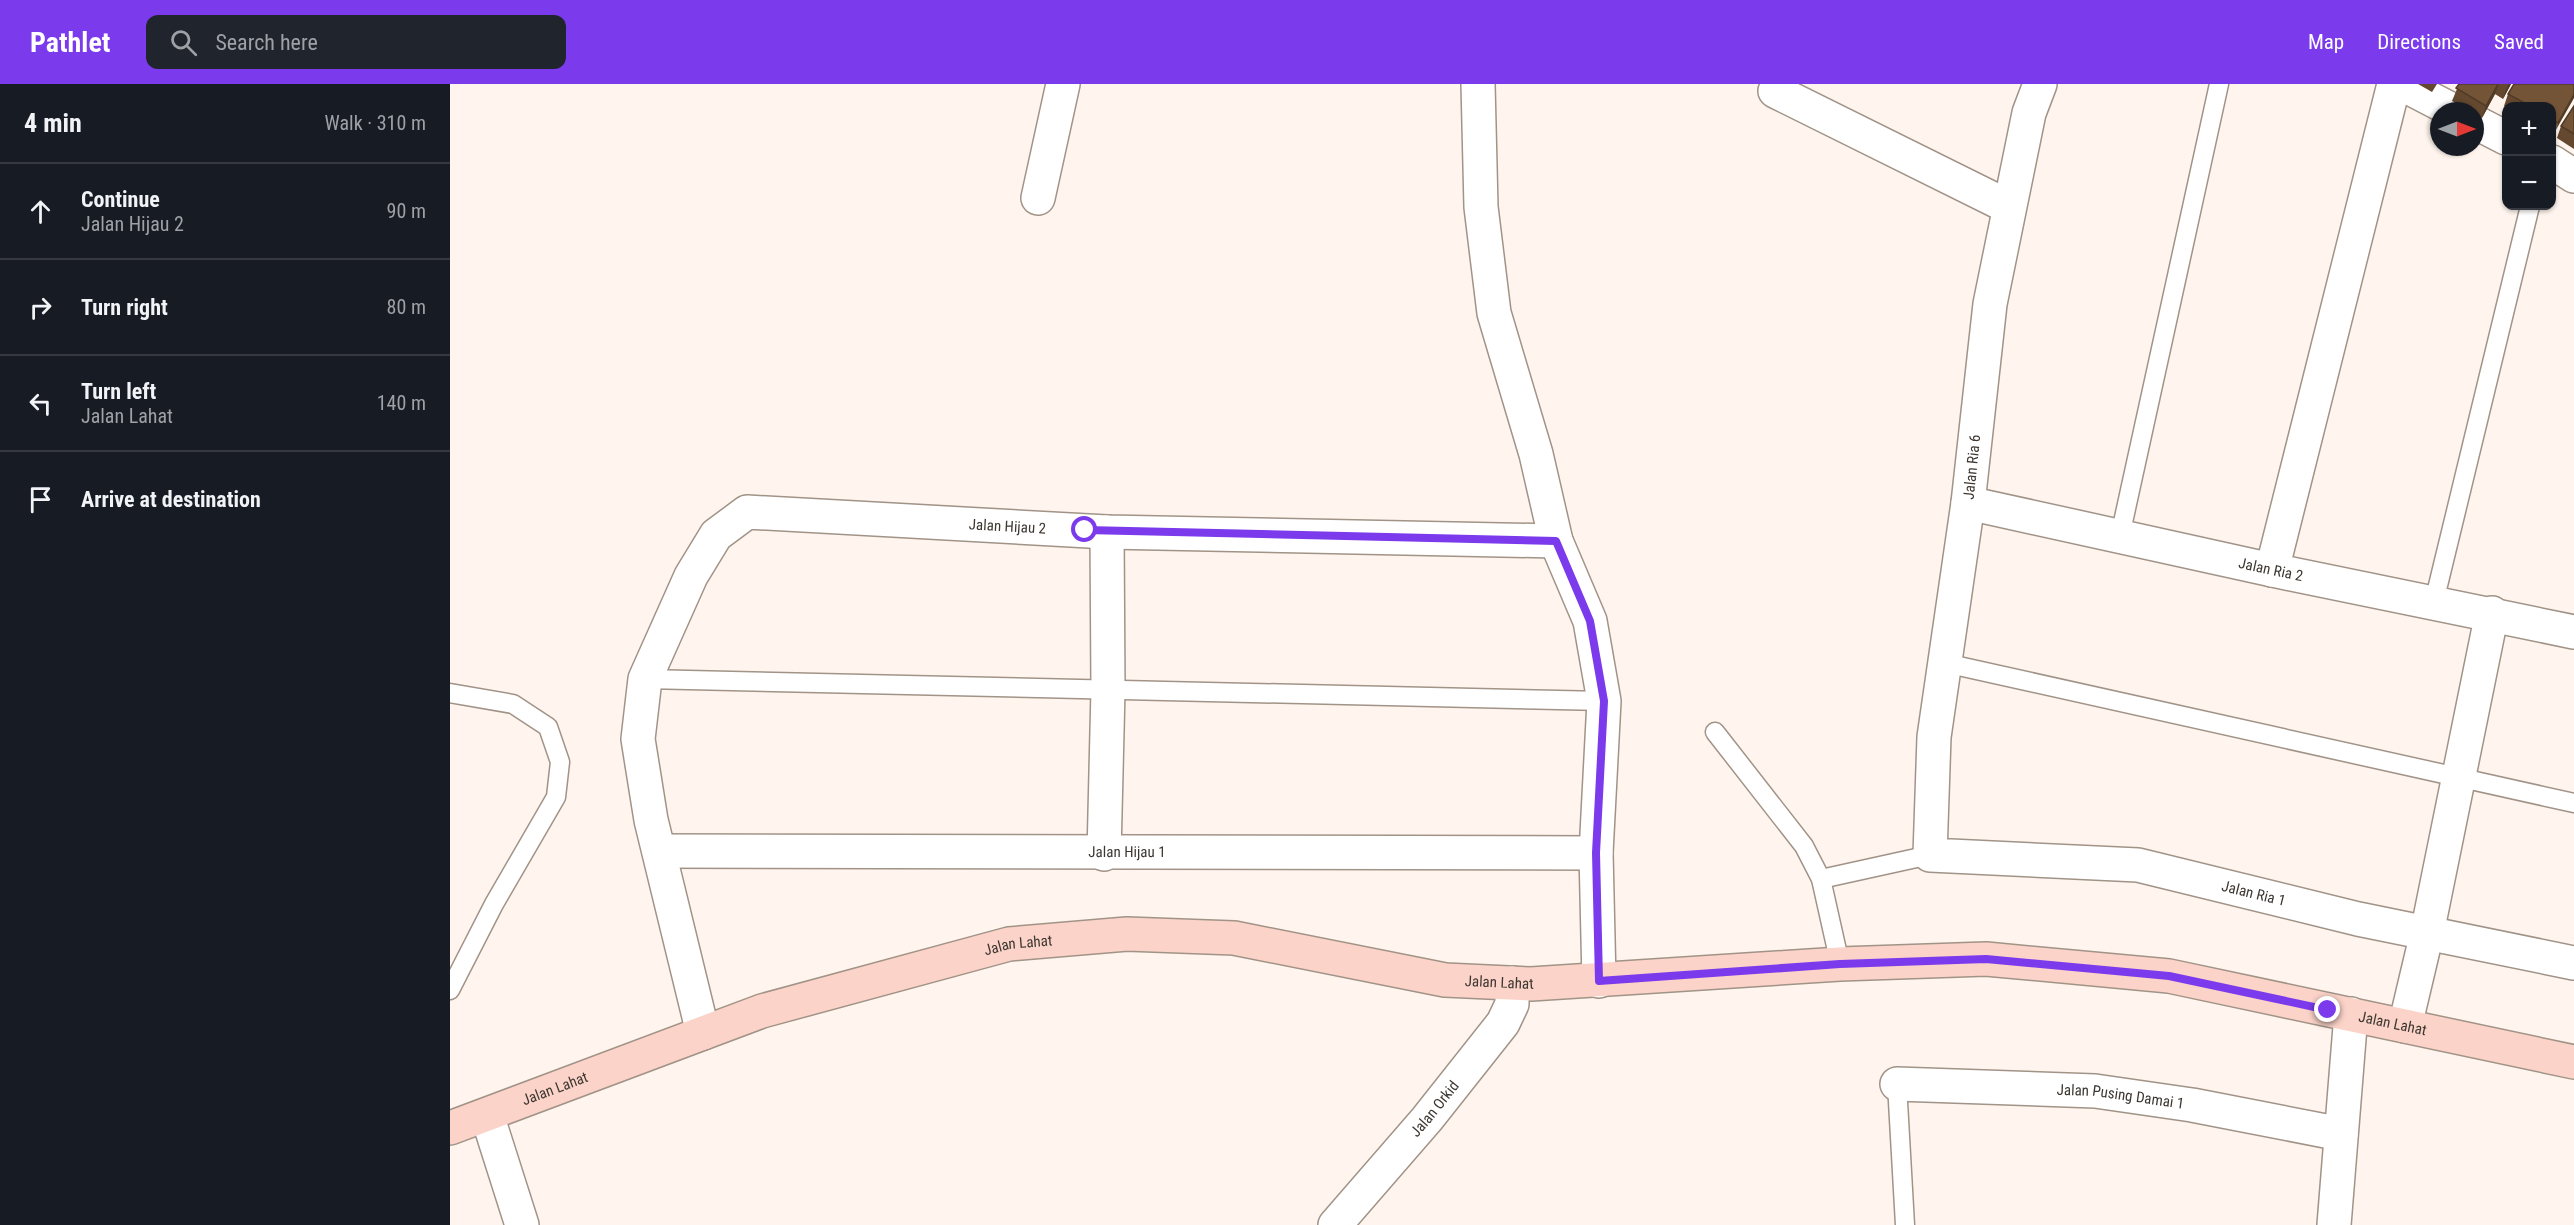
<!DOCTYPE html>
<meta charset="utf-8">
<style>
:root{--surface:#171b24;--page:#20242c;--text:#f1f3f6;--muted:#9ea1a6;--line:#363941;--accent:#7c3aed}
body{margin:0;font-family:"Roboto Condensed",sans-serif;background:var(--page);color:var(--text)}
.controls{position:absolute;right:18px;top:18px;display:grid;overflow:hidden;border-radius:12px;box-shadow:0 2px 4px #0004}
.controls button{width:54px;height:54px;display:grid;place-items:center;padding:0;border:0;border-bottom:2px solid var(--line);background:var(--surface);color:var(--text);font:30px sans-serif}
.compass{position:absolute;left:1980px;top:18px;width:54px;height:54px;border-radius:50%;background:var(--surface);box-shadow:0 2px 4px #0004;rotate:90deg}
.stop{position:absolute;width:18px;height:18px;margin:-14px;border:4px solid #7c3aed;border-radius:50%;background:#fff}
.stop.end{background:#7c3aed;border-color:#fff;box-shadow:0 2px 6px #0008}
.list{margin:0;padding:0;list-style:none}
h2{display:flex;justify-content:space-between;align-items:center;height:78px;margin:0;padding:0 24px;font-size:26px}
h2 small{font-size:20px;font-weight:400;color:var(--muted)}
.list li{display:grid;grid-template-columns:39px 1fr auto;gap:18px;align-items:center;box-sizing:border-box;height:96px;padding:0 24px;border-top:2px solid var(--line)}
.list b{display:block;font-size:22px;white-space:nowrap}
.list p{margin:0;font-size:20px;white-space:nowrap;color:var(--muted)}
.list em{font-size:20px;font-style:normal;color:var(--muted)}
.icon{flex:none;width:33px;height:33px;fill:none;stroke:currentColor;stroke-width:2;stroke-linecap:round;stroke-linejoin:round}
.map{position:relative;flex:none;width:2124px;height:1141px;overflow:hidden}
header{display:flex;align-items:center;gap:36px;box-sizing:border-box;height:84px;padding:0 30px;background:var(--accent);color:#fff}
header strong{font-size:28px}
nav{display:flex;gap:33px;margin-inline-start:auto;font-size:21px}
.search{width:420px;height:54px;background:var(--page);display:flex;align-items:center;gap:15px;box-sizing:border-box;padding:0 21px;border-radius:12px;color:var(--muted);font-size:22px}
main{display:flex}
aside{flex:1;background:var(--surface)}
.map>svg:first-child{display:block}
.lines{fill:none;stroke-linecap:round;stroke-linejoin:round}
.service-casing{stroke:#a19387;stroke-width:21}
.minor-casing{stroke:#a19387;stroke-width:36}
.tertiary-casing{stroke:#a19387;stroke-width:36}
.secondary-casing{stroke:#a19387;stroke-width:36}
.service{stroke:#fff;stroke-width:18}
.minor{stroke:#fff;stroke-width:33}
.tertiary{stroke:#fff;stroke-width:33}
.secondary{stroke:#fbd3c8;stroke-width:33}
.wall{fill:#64482f}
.shaded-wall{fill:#513b26}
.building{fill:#745437;stroke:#513b26;stroke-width:1.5}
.route{stroke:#7c3aed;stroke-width:8}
.labels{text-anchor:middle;stroke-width:6;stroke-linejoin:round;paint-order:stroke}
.street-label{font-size:15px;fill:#3d3732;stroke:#fff}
</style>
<header>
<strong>Pathlet</strong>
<div class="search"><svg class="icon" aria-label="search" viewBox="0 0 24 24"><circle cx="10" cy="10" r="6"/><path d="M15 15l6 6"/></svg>Search here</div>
<nav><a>Map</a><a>Directions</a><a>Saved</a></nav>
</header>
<main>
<aside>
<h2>4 min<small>Walk · 310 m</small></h2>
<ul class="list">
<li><svg class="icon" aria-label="ahead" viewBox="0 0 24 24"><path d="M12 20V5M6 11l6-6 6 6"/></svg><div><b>Continue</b><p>Jalan Hijau 2</p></div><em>90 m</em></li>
<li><svg class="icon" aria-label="right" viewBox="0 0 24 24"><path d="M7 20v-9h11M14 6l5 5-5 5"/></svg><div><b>Turn right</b></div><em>80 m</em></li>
<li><svg class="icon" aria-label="left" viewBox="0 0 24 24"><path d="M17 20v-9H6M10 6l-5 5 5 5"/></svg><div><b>Turn left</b><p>Jalan Lahat</p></div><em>140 m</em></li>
<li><svg class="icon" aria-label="arrive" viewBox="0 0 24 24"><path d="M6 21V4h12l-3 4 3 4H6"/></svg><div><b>Arrive at destination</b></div></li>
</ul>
</aside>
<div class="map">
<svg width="2124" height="1141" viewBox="0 0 2124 1141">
<rect width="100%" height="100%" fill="#fff5ee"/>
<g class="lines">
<defs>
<g id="service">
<path d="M1670 452 1769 0"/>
<path d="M1984 518 2080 122"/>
<path d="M1495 579 2124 719"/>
<path d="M195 595 1154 617"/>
<path d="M0 609 63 620 98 643 110 678 106 713 44 820 0 906"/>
<path d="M1265 648 1354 762 1371 795 1390 880"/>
<path d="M1371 795 1480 771"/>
<path d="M1447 1000 1455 1141"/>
</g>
<g id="minor">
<path d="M1028 0 1031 123 1044 229 1086 370 1106 457 1140 537 1154 617 1146 769 1149 897"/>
<path id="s1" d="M1590 0 1579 29 1540 220 1518 419 1484 653 1480 771 1688 781 1908 835 2124 879"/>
<path d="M1952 0 2004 27"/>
<path d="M1325 7 1559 123"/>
<path d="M2025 38 2056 54"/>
<path d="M2102 78 2124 92"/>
<path d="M588 114 613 0"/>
<path id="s2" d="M1518 419 1822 486 2124 548"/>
<path d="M1822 486 1944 0"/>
<path id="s3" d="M209 767 1146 769"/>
<path d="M654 770 658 606 657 448"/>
<path d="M1955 942 1977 849 2042 529"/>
<path id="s4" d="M253 949 201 736 188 655 195 595 241 492 266 451 297 428 657 448 1106 457"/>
<path id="s5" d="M1447 1000 1645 1007 1742 1021 1891 1050"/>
<path d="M37 1031 72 1141"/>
<path d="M1884 1141 1901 930"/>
</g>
<g id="tertiary">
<path id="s6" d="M885 1141 977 1035 1053 939 1062 920V899"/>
</g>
<g id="secondary">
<path id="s7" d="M0 1044 312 927 559 860 677 850 784 854 995 896 1081 900 1390 880 1536 875 1719 892 2124 978"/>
</g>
</defs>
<use href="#service" class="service-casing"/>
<use href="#minor" class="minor-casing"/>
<use href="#tertiary" class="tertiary-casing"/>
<use href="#secondary" class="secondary-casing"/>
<use href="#service" class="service"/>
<use href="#minor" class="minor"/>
<use href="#tertiary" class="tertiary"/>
<use href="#secondary" class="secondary"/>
</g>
<g class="wall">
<path d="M1968 0H1987L1982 8Z"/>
<path d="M2009 0H2061L2053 15 2045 10 2032 34 2025 30V27H2020L2002 17Z"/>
<path d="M2124 0 2103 51 2102 50V22H2056V24L2054 22 2058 10Z"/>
<path d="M2124 22V65L2107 54 2111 42Z"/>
</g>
<g class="shaded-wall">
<path d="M2049 0 2045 10 2032 34 2036 22Z"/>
<path d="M2059 0H2061L2053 15 2057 3Z"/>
<path d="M2124 10V14L2103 51 2108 39Z"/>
</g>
<g class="building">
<path d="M2009 0H2048L2036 22 2006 4Z"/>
<path d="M2064 0H2124V10L2108 39 2102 35V22H2080L2058 10Z"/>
<path d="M2124 22V50L2111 42Z"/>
</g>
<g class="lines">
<path class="route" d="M635 446 1106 457 1140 537 1154 617 1146 769 1149 897 1390 880 1536 875 1719 892 1878 926"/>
</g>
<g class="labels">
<g class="street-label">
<text transform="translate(1522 383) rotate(-84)" y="5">Jalan Ria 6</text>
<text dy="5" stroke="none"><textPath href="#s4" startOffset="822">Jalan Hijau 2</textPath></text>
<text dy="5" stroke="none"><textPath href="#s2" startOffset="310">Jalan Ria 2</textPath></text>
<text dy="5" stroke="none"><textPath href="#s3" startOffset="468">Jalan Hijau 1</textPath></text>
<text dy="5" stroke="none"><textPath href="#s1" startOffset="1108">Jalan Ria 1</textPath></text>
<text dy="5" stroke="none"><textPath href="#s7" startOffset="598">Jalan Lahat</textPath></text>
<text dy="5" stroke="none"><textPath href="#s7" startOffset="1084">Jalan Lahat</textPath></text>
<text dy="5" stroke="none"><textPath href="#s7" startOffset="1984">Jalan Lahat</textPath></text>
<text dy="5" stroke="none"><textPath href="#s7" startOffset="112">Jalan Lahat</textPath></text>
<text dy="5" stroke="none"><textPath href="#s5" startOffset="224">Jalan Pusing Damai 1</textPath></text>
<text dy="5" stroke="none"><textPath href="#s6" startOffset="153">Jalan Orkid</textPath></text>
</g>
</g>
</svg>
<div class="controls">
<button>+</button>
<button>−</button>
</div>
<svg class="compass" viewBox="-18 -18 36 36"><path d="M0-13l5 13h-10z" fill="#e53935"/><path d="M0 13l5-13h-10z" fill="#9ea1a6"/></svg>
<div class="stop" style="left:635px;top:446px"></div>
<div class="stop end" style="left:1878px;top:926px"></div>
</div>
</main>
